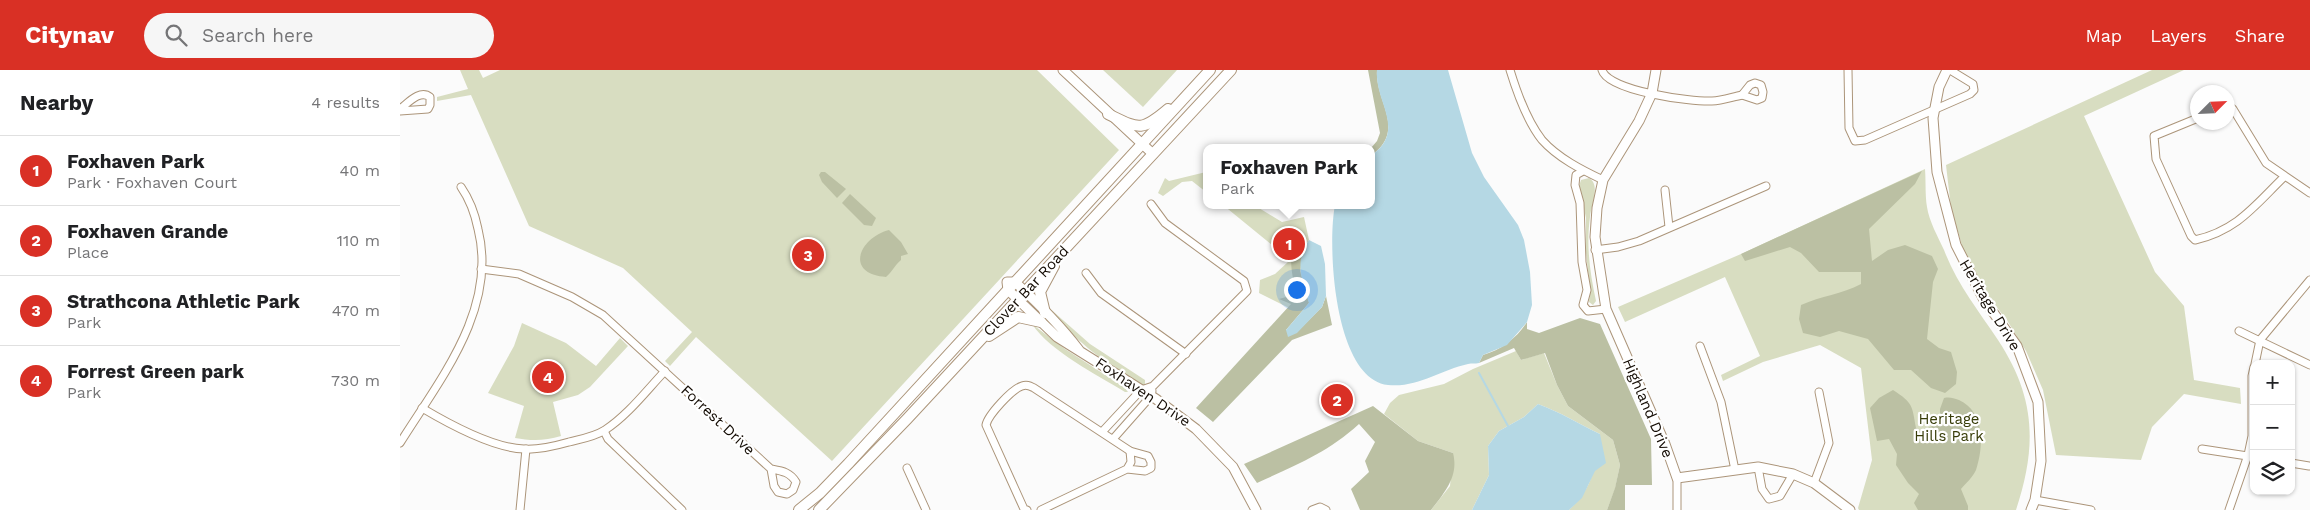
<!DOCTYPE html>
<meta charset="utf-8">
<style>
:root{--surface:#fff;--page:#f6f6f6;--text:#202124;--muted:#757577;--line:#e0e0e0;--accent:#d93025}
body{margin:0;font-family:"Work Sans",sans-serif;background:var(--page);color:var(--text)}
.controls{position:absolute;right:15px;bottom:15px;display:grid;overflow:hidden;border-radius:10px;box-shadow:0 1px 4px #0004}
.controls button{width:45px;height:45px;display:grid;place-items:center;padding:0;border:0;border-bottom:1px solid var(--line);background:var(--surface);color:var(--text);font:25px sans-serif}
.compass{position:absolute;left:1790px;top:15px;width:45px;height:45px;border-radius:50%;background:var(--surface);box-shadow:0 1px 4px #0004;rotate:66deg}
.you{position:absolute;left:896px;top:219px;width:18px;height:18px;margin:-12px;border:4px solid #fff;border-radius:50%;background:#1a73e8;box-shadow:0 0 0 8px #1a73e833}
.badge{display:grid;place-items:center;width:32px;height:32px;border-radius:50%;background:var(--accent);color:#fff;font-size:16px;font-weight:700}
.pin{position:absolute;translate:-50% -50%;border:2px solid #fff;box-shadow:0 1px 5px #0006}
.popup{position:absolute;left:803px;top:74px;width:172px;height:65px;box-sizing:border-box;display:grid;place-content:center;border-radius:10px;background:var(--surface);filter:drop-shadow(0 1px 4px #0005);font-size:16px;white-space:nowrap;color:var(--muted)}
.popup b{font-size:19px;color:var(--text)}
.popup::after{content:'';position:absolute;left:50%;top:100%;margin-left:-10px;border:10px solid transparent;border-top-color:var(--surface)}
.list{margin:0;padding:0;list-style:none}
h2{display:flex;justify-content:space-between;align-items:center;height:65px;margin:0;padding:0 20px;font-size:21px}
h2 small{font-size:16px;font-weight:400;color:var(--muted)}
.list li{display:grid;grid-template-columns:32px 1fr auto;gap:15px;align-items:center;box-sizing:border-box;height:70px;padding:0 20px;border-top:1px solid var(--line)}
.list b{display:block;font-size:19px;white-space:nowrap}
.list p{margin:0;font-size:16px;white-space:nowrap;color:var(--muted)}
.list em{font-size:16px;font-style:normal;color:var(--muted)}
.icon{flex:none;width:28px;height:28px;fill:none;stroke:currentColor;stroke-width:2;stroke-linecap:round;stroke-linejoin:round}
.map{position:relative;flex:none;width:1910px;height:440px;overflow:hidden}
header{display:flex;align-items:center;gap:30px;box-sizing:border-box;height:70px;padding:0 25px;background:var(--accent);color:#fff}
header strong{font-size:24px}
nav{display:flex;gap:28px;margin-inline-start:auto;font-size:18px}
.search{width:350px;height:45px;background:var(--page);display:flex;align-items:center;gap:12px;box-sizing:border-box;padding:0 18px;border-radius:28px;color:var(--muted);font-size:19px}
main{display:flex}
aside{flex:1;background:var(--surface)}
.map>svg:first-child{display:block}
.green{fill:#d8ddc1}
.forest{fill:#bbc0a3}
.water{fill:#b5d8e4}
.lines{fill:none;stroke-linecap:round;stroke-linejoin:round}
.stream{stroke:#b5d8e4;stroke-width:2}
.minor-casing{stroke:#ac957a;stroke-width:9}
.tertiary-casing{stroke:#ac957a;stroke-width:11}
.secondary-casing{stroke:#ac957a;stroke-width:12}
.minor{stroke:#fff;stroke-width:7}
.tertiary{stroke:#fff;stroke-width:9}
.secondary{stroke:#fff;stroke-width:10}
.labels{text-anchor:middle;stroke-width:4.5;stroke-linejoin:round;paint-order:stroke}
.street-label{font-size:15px;fill:#140c04;stroke:#fff}
.park-label{font-size:15px;fill:#373c08;stroke:#fff}
</style>
<header>
<strong>Citynav</strong>
<div class="search"><svg class="icon" aria-label="search" viewBox="0 0 24 24"><circle cx="10" cy="10" r="6"/><path d="M15 15l6 6"/></svg>Search here</div>
<nav><a>Map</a><a>Layers</a><a>Share</a></nav>
</header>
<main>
<aside>
<h2>Nearby<small>4 results</small></h2>
<ul class="list">
<li><span class="badge">1</span><div><b>Foxhaven Park</b><p>Park · Foxhaven Court</p></div><em>40 m</em></li>
<li><span class="badge">2</span><div><b>Foxhaven Grande</b><p>Place</p></div><em>110 m</em></li>
<li><span class="badge">3</span><div><b>Strathcona Athletic Park</b><p>Park</p></div><em>470 m</em></li>
<li><span class="badge">4</span><div><b>Forrest Green park</b><p>Park</p></div><em>730 m</em></li>
</ul>
</aside>
<div class="map">
<svg width="1910" height="440" viewBox="0 0 1910 440">
<rect width="100%" height="100%" fill="#fbfbfb"/>
<g class="green">
<path d="M60 0H79L83 8 100 0H637L719 80 432 391 296 267 270 296 265 291 292 262 223 198 129 156 71 25 37 31V27L68 19Z"/>
<path d="M703 0H777L743 37Z"/>
<path d="M1752 0H1784L1684 46 1755 202 1784 236 1794 310 1840 318 1841 334 1784 324 1752 357 1741 390 1656 385 1643 320 1626 281 1608 252 1584 220 1563 179 1551 138 1546 95Z"/>
<path d="M1525 99C1526 112 1525 125 1527 137 1529 151 1538 167 1544 180 1557 214 1578 240 1598 270 1636 328 1637 376 1616 440H1459L1458 438 1472 390 1461 298 1420 275 1363 292 1323 311 1321 305 1360 286 1325 207 1225 252 1218 237 1341 184Z"/>
<path d="M806 102V122L792 111 782 112 763 126 758 123 765 108 769 111Z"/>
<path d="M1189 108C1201 115 1191 135 1190 147 1186 176 1190 203 1196 231L1193 235 1189 232 1190 219 1186 183V148L1179 116 1181 110Z"/>
<path d="M823 135H854L882 152 904 147 909 170 904 178 909 233 891 239 859 223 860 210 875 204 888 192 877 179Z"/>
<path d="M647 236 690 274 745 310V315C720 307 661 259 647 236Z"/>
<path d="M122 253 166 273 196 296 220 268 228 276 190 317 178 325 153 332 161 366C145 371 131 371 115 368L124 336 88 323 114 276Z"/>
<path d="M632 254 665 279 724 317 728 322H725C696 304 651 282 632 254Z"/>
<path d="M1116 281 1121 290 1144 283 1157 315 1168 336 1213 370 1220 395 1215 419 1207 440H1169C1193 418 1196 396 1200 364 1179 354 1160 342 1138 334L1124 347 1099 361 1088 376 1089 405 1072 440H1031L1050 416 1053 383 1018 371 984 344 990 333 999 325 1044 314 1073 299Z"/>
</g>
<g class="forest">
<path d="M968 0H977C975 32 1007 59 972 85L971 78 977 71 980 63Z"/>
<path d="M1522 101 1515 114 1469 159 1472 191 1488 180 1505 175 1532 186 1538 199 1533 212 1527 269 1539 278 1551 282 1557 302 1556 314 1545 323 1531 318 1511 300H1494L1468 269 1439 261 1420 267 1403 263 1399 249 1401 235C1421 226 1442 224 1461 214V202H1419L1401 183 1390 177 1345 191 1341 184Z"/>
<path d="M421 102H425L446 119 437 128 422 112 419 105Z"/>
<path d="M450 124 476 148 472 156 464 155 442 133Z"/>
<path d="M489 160 501 172 508 184 501 186V190C495 195 492 202 486 207 444 204 459 168 489 160Z"/>
<path d="M902 170 904 178 900 201 909 233 886 260 897 262 922 237 926 226 932 255 892 270 813 352 796 338 891 234 879 229 886 227 898 231C894 211 886 190 896 172Z"/>
<path d="M1180 248 1200 254 1251 369 1252 415H1225V440H1207L1215 418 1220 395 1213 370 1168 336 1157 315 1145 283 1121 290 1114 278 1079 293 1083 285C1101 280 1117 268 1127 252V259L1139 263Z"/>
<path d="M1493 320C1513 333 1512 335 1516 358L1521 362 1540 352V339L1544 328C1550 327 1553 328 1559 330 1585 342 1584 376 1576 400 1573 407 1566 413 1561 419L1568 436V440H1518L1514 433 1519 424 1508 413 1496 395 1497 384 1489 369 1477 371 1470 338 1479 328Z"/>
<path d="M973 336 1018 371 1053 383C1059 406 1045 422 1031 440H960L951 419 969 402 965 391 975 372 959 354C927 383 896 395 857 413L844 394Z"/>
</g>
<g class="water">
<path d="M977 0H1048L1072 83 1084 107 1118 155 1124 170 1130 202 1132 235 1127 252 1107 275 1083 285 1079 293C1075 294 1072 293 1068 294 1040 300 1018 318 988 315 934 309 927 176 935 135H972V85C1007 59 974 32 977 0Z"/>
<path d="M909 170 921 176 925 194 926 226 922 237 897 263 888 267 886 260 909 233C902 209 894 192 909 170Z"/>
<path d="M1138 334C1160 342 1179 354 1200 364L1206 393 1195 401 1182 428 1169 440H1072L1089 405 1088 376 1099 361 1124 347Z"/>
</g>
<g class="lines">
<path class="stream" d="M1079 303 1108 356"/>
<defs>
<g id="minor">
<path d="M1110 0C1117 23 1127 51 1142 70 1158 88 1182 100 1203 110"/>
<path d="M1202 0C1208 21 1291 32 1312 31 1322 31 1332 27 1342 25"/>
<path d="M1448 0 1449 58 1455 71 1465 70 1570 24 1574 20 1573 14 1550 0"/>
<path d="M1355 13 1361 15 1363 22 1362 28 1357 30 1342 25 1350 15Z"/>
<path d="M1828 35 1833 39 1866 93 1910 123"/>
<path d="M0 39C8 33 20 19 30 27V35L28 39 0 41"/>
<path d="M1798 48 1754 66 1756 89 1791 166 1795 170C1838 160 1855 135 1884 107"/>
<path d="M1183 101 1176 105 1175 115 1180 133 1182 192 1187 220 1183 235 1188 241 1206 239"/>
<path d="M1265 120 1269 157"/>
<path d="M1195 180 1218 177 1239 171 1366 116"/>
<path d="M81 199 119 204 172 227 203 245 371 399 374 416 378 422 387 424 393 420 396 412C390 402 382 401 371 399"/>
<path d="M686 203 701 223 786 284"/>
<path d="M1839 261 1910 295"/>
<path d="M1300 276 1321 332 1335 400"/>
<path d="M1855 294 1860 270 1910 210"/>
<path d="M22 338C49 354 92 378 124 379 139 380 155 376 169 372 181 369 194 367 205 360 228 345 246 321 265 301"/>
<path d="M204 361 208 369 282 440"/>
<path d="M702 362 741 320 753 316 847 221 844 211 765 153 751 134"/>
<path d="M713 369 751 326 752 321"/>
<path d="M0 373C40 309 98 239 78 159 75 144 70 130 61 117"/>
<path d="M1802 379 1854 387"/>
<path d="M1891 393 1909 396"/>
<path d="M1358 397 1362 419 1369 429 1380 426 1393 404"/>
<path d="M507 398 526 440"/>
<path d="M1277 408V440"/>
<path d="M1414 413 1429 373 1419 322"/>
<path d="M1635 430 1691 440"/>
<path d="M120 440 126 379"/>
<path d="M627 440 624 439 586 355C588 345 612 319 622 316 627 314 630 316 634 318L730 381"/>
<path d="M641 440 727 399 745 401 751 398V392L748 386 730 381 731 392 727 399"/>
<path d="M912 440 920 437 926 440"/>
<path d="M1829 440 1848 385 1852 366V306L1854 297"/>
</g>
<g id="tertiary">
<path d="M663 0 753 84"/>
<path d="M1256 0 1252 23 1239 51 1203 110 1197 138 1195 167 1206 239 1265 374 1277 408 1358 397 1393 404 1414 413 1450 440"/>
<path d="M1547 0 1539 17 1533 48 1537 102 1556 175 1583 228 1617 276 1638 332 1641 391 1635 430 1631 440"/>
<path d="M679 280C660 255 638 233 615 212H607L608 220 657 267 756 329 796 359 833 397 856 440"/>
</g>
<g id="secondary">
<path d="M708 44C739 59 741 62 768 39"/>
<path d="M645 243 640 222 654 196"/>
<path d="M589 266 618 247 641 252"/>
<path d="M399 440 420 423 448 394 810 0"/>
<path d="M419 440 507 349 831 0"/>
</g>
</defs>
<use href="#minor" class="minor-casing"/>
<use href="#tertiary" class="tertiary-casing"/>
<use href="#secondary" class="secondary-casing"/>
<use href="#minor" class="minor"/>
<use href="#tertiary" class="tertiary"/>
<use href="#secondary" class="secondary"/>
</g>
<g class="labels">
<g class="street-label">
<text transform="translate(626 221) rotate(-47)" y="5">Clover Bar Road</text>
<text transform="translate(1590 235) rotate(59)" y="5">Heritage Drive</text>
<text transform="translate(743 322) rotate(34)" y="5">Foxhaven Drive</text>
<text transform="translate(1248 338) rotate(67)" y="5">Highland Drive</text>
<text transform="translate(318 350) rotate(43)" y="5">Forrest Drive</text>
</g>
<g class="park-label">
<text x="1549" y="354">Heritage<tspan x="1549" dy="17">Hills Park</tspan></text>
</g>
</g>
</svg>
<div class="controls">
<button>+</button>
<button>−</button>
<button><svg class="icon" aria-label="layers" viewBox="0 0 24 24"><path d="M12 4l9 5-9 5-9-5zM3 14l9 5 9-5"/></svg></button>
</div>
<svg class="compass" viewBox="-18 -18 36 36"><path d="M0-13l5 13h-10z" fill="#e53935"/><path d="M0 13l5-13h-10z" fill="#757577"/></svg>
<div class="you"></div>
<div class="pin badge" style="left:889px;top:174px">1</div>
<div class="popup"><b>Foxhaven Park</b>Park</div>
<div class="pin badge" style="left:937px;top:330px">2</div>
<div class="pin badge" style="left:408px;top:185px">3</div>
<div class="pin badge" style="left:148px;top:307px">4</div>
</div>
</main>
